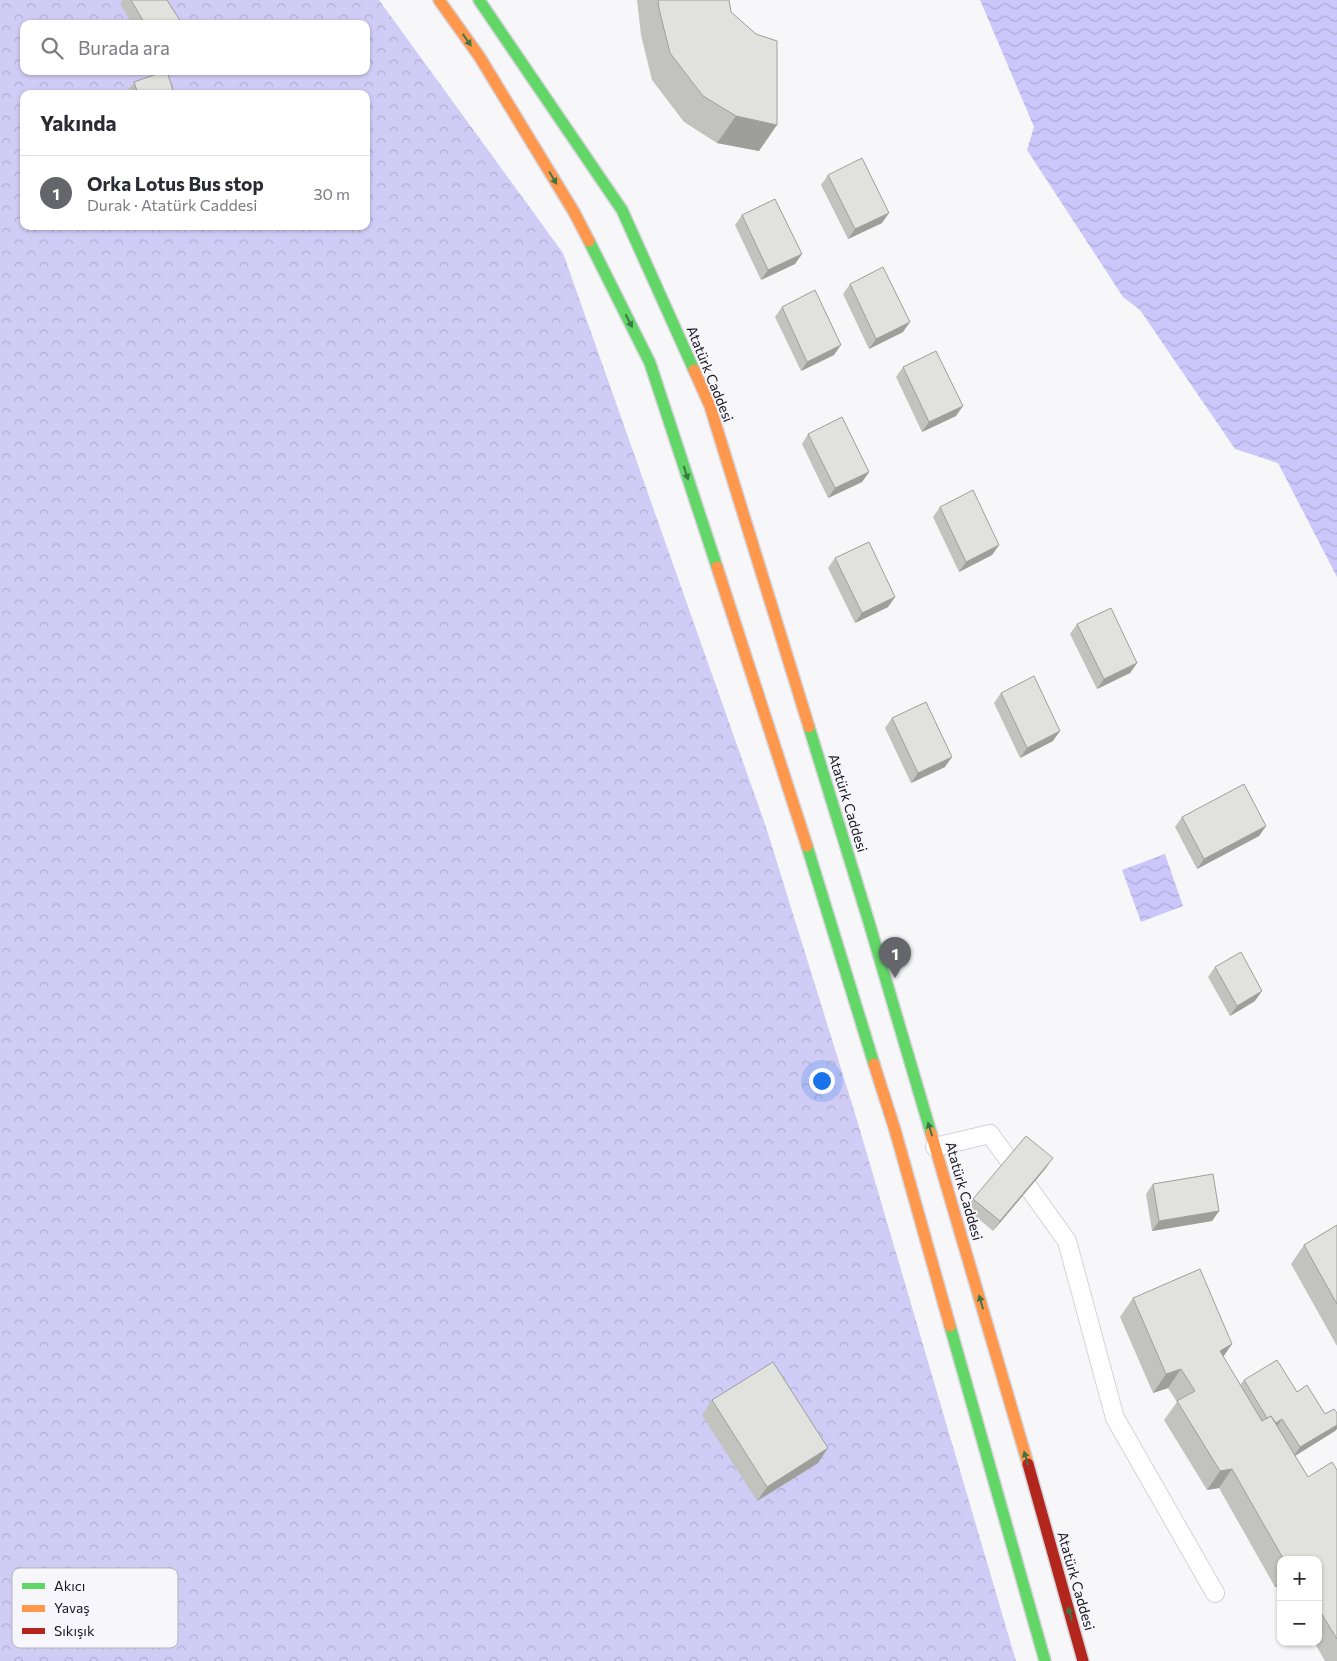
<!DOCTYPE html>
<html lang="tr">
<meta charset="utf-8">
<style>
:root{--surface:#fff;--page:#f2f2f3;--text:#2b2b33;--muted:#7c7c81;--line:#e1e1e2;--accent:#65656c}
body{margin:0;font-family:Commissioner,sans-serif;background:var(--page);color:var(--text)}
.controls{position:absolute;right:15px;bottom:15px;display:grid;overflow:hidden;border-radius:10px;box-shadow:0 1px 4px #0004}
.controls button{width:45px;height:45px;display:grid;place-items:center;padding:0;border:0;border-bottom:1px solid var(--line);background:var(--surface);color:var(--text);font:25px sans-serif}
.you{position:absolute;left:821px;top:1080px;width:18px;height:18px;margin:-12px;border:4px solid #fff;border-radius:50%;background:#1a73e8;box-shadow:0 0 0 8px #1a73e833}
.badge{display:grid;place-items:center;width:32px;height:32px;border-radius:50%;background:var(--accent);color:#fff;font-size:16px;font-weight:700}
.pin{position:absolute;translate:-50% -41px;filter:drop-shadow(0 1px 2px #0008)}
.pin::after{content:'';position:absolute;top:26px;width:18px;height:15px;background:inherit;clip-path:polygon(0 0,100% 0,50% 100%)}
.list{margin:0;padding:0;list-style:none}
h2{display:flex;justify-content:space-between;align-items:center;height:65px;margin:0;padding:0 20px;font-size:21px}
h2 small{font-size:16px;font-weight:400;color:var(--muted)}
.list li{display:grid;grid-template-columns:32px 1fr auto;gap:15px;align-items:center;box-sizing:border-box;height:75px;padding:0 20px;border-top:1px solid var(--line)}
.list b{display:block;font-size:19px;white-space:nowrap}
.list p{margin:0;font-size:16px;white-space:nowrap;color:var(--muted)}
.list em{font-size:16px;font-style:normal;color:var(--muted)}
.icon{flex:none;width:28px;height:28px;fill:none;stroke:currentColor;stroke-width:2;stroke-linecap:round;stroke-linejoin:round}
.map{position:relative;flex:none;width:1337px;height:1661px;overflow:hidden}
.search{position:absolute;background:var(--surface);box-shadow:0 1px 4px #0004;left:20px;top:20px;width:350px;height:55px;display:flex;align-items:center;gap:12px;box-sizing:border-box;padding:0 18px;border-radius:10px;color:var(--muted);font-size:19px}
.panel{position:absolute;background:var(--surface);box-shadow:0 1px 4px #0004;left:20px;top:90px;width:350px;height:140px;border-radius:10px}
.map>svg:first-child{display:block}
.forest{fill:url(#forest-crowns);fill-rule:evenodd}
.water{fill:url(#water-waves)}
.lines{fill:none;stroke-linecap:round;stroke-linejoin:round}
.lane-casing{stroke:#d4d3da;stroke-width:20}
.fast-casing{stroke:#d4d3da;stroke-width:14}
.slow-casing{stroke:#d4d3da;stroke-width:14}
.jam-casing{stroke:#d4d3da;stroke-width:14}
.lane{stroke:#fefefe;stroke-width:18}
.fast{stroke:#63d668;stroke-width:11}
.slow{stroke:#ff974d;stroke-width:11}
.jam{stroke:#b3261e;stroke-width:11}
.wall{fill:#c2c2be}
.shaded-wall{fill:#9e9e9b}
.building{fill:#e1e1dd;stroke:#9e9e9b}
.oneway{fill:#3d7644}
.labels{text-anchor:middle;stroke-width:4;stroke-linejoin:round;paint-order:stroke}
.street-label{font-size:14px;fill:#17161f;stroke:#f6f6fb}
.key{fill:#f6f6fb;stroke:#b3b3b9;stroke-width:1}
.key-label{font-size:14px;fill:#17161f}
</style>
<div class="map">
<svg width="1337" height="1661" viewBox="0 0 1337 1661">
<defs>
<pattern id="forest-crowns" width="20" height="18" patternUnits="userSpaceOnUse" patternTransform="scale(1.25)"><rect width="20" height="18" fill="#d0ccf6"/><path d="M2 6a3 3 0 1 1 6 0M12 15a3 3 0 1 1 6 0" fill="none" stroke="#b2aed2"/></pattern>
<pattern id="water-waves" width="16" height="10" patternUnits="userSpaceOnUse" patternTransform="scale(1.25)"><rect width="16" height="10" fill="#ccc7fb"/><path d="M0 5q4-4 8 0t8 0" fill="none" stroke="#aeaad7"/></pattern>
</defs>
<rect width="100%" height="100%" fill="#f7f7fa"/>
<path class="forest" d="M0 0H379L563 253 766 827 857 1120 1016 1661H0ZM24 24H366V71H24ZM24 94H366V226H24Z"/>
<g class="water">
<path d="M980 0H1337V577L1278 463 1235 449 1140 310 1123 297 1027 150 1034 127Z"/>
<path d="M1165 854 1183 906 1141 922 1122 870Z"/>
</g>
<g class="lines">
<defs>
<path id="lane" d="M935 1147 990 1134 1067 1241 1115 1418 1215 1593"/>
<g id="fast">
<path d="M479 0 622 210 694 370"/>
<path d="M589 241 650 363 717 567"/>
<path d="M809 727 868 919 931 1133"/>
<path d="M807 846 874 1064"/>
<path d="M950 1326 1045 1661"/>
</g>
<g id="slow">
<path d="M439 0 479 56 574 212 589 241"/>
<path d="M694 370 710 406 809 727"/>
<path d="M717 567 807 846"/>
<path d="M874 1064 895 1130 950 1326"/>
<path d="M931 1133 1028 1464"/>
</g>
<path id="jam" d="M1028 1464 1083 1661"/>
</defs>
<use href="#lane" class="lane-casing"/>
<use href="#fast" class="fast-casing"/>
<use href="#slow" class="slow-casing"/>
<use href="#jam" class="jam-casing"/>
<use href="#lane" class="lane"/>
<use href="#fast" class="fast"/>
<use href="#slow" class="slow"/>
<use href="#jam" class="jam"/>
</g>
<g class="wall">
<path d="M123 0H167L180 24H132L120 4Z"/>
<path d="M637 0H729L759 151 717 143 684 122 652 80 641 35Z"/>
<path d="M134 82 174 94H128L127 92Z"/>
<path d="M828 175 882 223 848 239 821 185Z"/>
<path d="M742 215 802 254 795 264 761 280 735 225Z"/>
<path d="M850 284 903 332 869 349 843 294Z"/>
<path d="M782 307 834 355 801 371 775 317Z"/>
<path d="M903 367 956 416 922 432 896 377Z"/>
<path d="M808 434 869 472 862 482 828 498 802 444Z"/>
<path d="M940 507 999 545 992 555 959 572 933 517Z"/>
<path d="M835 558 895 597 888 607 855 623 828 568Z"/>
<path d="M1077 624 1137 663 1130 673 1097 689 1070 634Z"/>
<path d="M1001 693 1053 741 1020 758 994 703Z"/>
<path d="M892 718 945 767 911 783 885 728Z"/>
<path d="M1182 817 1266 826 1259 836 1197 869 1175 827Z"/>
<path d="M1215 967 1255 1001 1230 1016 1208 977Z"/>
<path d="M1046 1168 993 1231 967 1209 973 1199Z"/>
<path d="M1153 1184 1219 1211 1212 1221 1152 1231 1146 1194Z"/>
<path d="M1337 1225V1346L1291 1264 1304 1245Z"/>
<path d="M1133 1298 1232 1344 1223 1356 1240 1385 1244 1380 1297 1392 1335 1431 1295 1456 1308 1477 1337 1470V1661H1325L1314 1642H1318V1560H1281V1586L1275 1587 1219 1488 1207 1490 1164 1420 1177 1402 1168 1388 1153 1393 1120 1317Z"/>
<path d="M712 1400 818 1463 757 1501 702 1415Z"/>
</g>
<g class="shaded-wall">
<path d="M736 116 777 125 759 151 717 143Z"/>
<path d="M889 213 882 223 848 239 855 229Z"/>
<path d="M802 254 795 264 761 280 768 270Z"/>
<path d="M910 322 903 332 869 349 876 339Z"/>
<path d="M841 345 834 355 801 371 807 362Z"/>
<path d="M963 406 956 416 922 432 929 422Z"/>
<path d="M869 472 862 482 828 498 835 488Z"/>
<path d="M999 545 992 555 959 572 966 562Z"/>
<path d="M895 597 888 607 855 623 862 613Z"/>
<path d="M1137 663 1130 673 1097 689 1104 679Z"/>
<path d="M1060 731 1053 741 1020 758 1027 748Z"/>
<path d="M952 757 945 767 911 783 918 773Z"/>
<path d="M1266 826 1259 836 1197 869 1204 859Z"/>
<path d="M1262 991 1255 1001 1230 1016 1237 1006Z"/>
<path d="M1053 1158 1046 1168 993 1231 1000 1221Z"/>
<path d="M1219 1211 1212 1221 1152 1231 1159 1221Z"/>
<path d="M1232 1344 1219 1363 1220 1351Z"/>
<path d="M1181 1369 1168 1388 1153 1393 1166 1374Z"/>
<path d="M1282 1419 1275 1429 1272 1426Z"/>
<path d="M1337 1425V1429L1335 1431 1293 1457 1300 1447Z"/>
<path d="M828 1448 818 1463 757 1501 767 1487Z"/>
<path d="M1232 1469 1219 1488 1207 1490 1220 1471Z"/>
<path d="M1281 1579V1586L1275 1587Z"/>
</g>
<g class="building">
<path d="M131 0H167L181 22 178 24H145Z"/>
<path d="M658 0H729L731 12 756 34 777 41V125L736 116 703 96 670 53 659 9Z"/>
<path d="M165 71H167L174 94H138L134 82Z"/>
<path d="M862 158 889 213 855 229 828 175Z"/>
<path d="M775 199 802 254 768 270 742 215Z"/>
<path d="M883 267 910 322 876 339 850 284Z"/>
<path d="M815 290 841 345 807 362 782 307Z"/>
<path d="M936 351 963 406 929 422 903 367Z"/>
<path d="M842 417 869 472 835 488 808 434Z"/>
<path d="M973 490 999 545 966 562 940 507Z"/>
<path d="M869 542 895 597 862 613 835 558Z"/>
<path d="M1111 608 1137 663 1104 679 1077 624Z"/>
<path d="M1034 676 1060 731 1027 748 1001 693Z"/>
<path d="M926 702 952 757 918 773 892 718Z"/>
<path d="M1244 784 1266 826 1204 859 1182 817Z"/>
<path d="M1241 952 1262 991 1237 1006 1215 967Z"/>
<path d="M1026 1136 1053 1158 1000 1221 973 1199Z"/>
<path d="M1213 1174 1219 1211 1159 1221 1153 1184Z"/>
<path d="M1337 1225V1304L1304 1245Z"/>
<path d="M1200 1269 1232 1344 1220 1351 1262 1421 1271 1416 1308 1477 1332 1462 1337 1470V1639L1318 1608V1560H1284L1232 1469 1220 1471 1177 1401 1195 1391 1181 1369 1166 1374 1133 1298Z"/>
<path d="M1277 1360 1297 1392 1307 1385 1325 1414 1334 1409 1337 1413V1425L1300 1447 1282 1419 1276 1423 1271 1416 1267 1418 1244 1380Z"/>
<path d="M773 1362 828 1448 767 1487 712 1400Z"/>
</g>
<defs><path id="oneway-solid" d="M-6-.8H1V-3.2L6.5 0L1 3.2V.8H-6Z" transform="scale(1.25)"/></defs>
<g class="oneway">
<use href="#oneway-solid" transform="translate(467 40) rotate(55)"/>
<use href="#oneway-solid" transform="translate(553 178) rotate(59)"/>
<use href="#oneway-solid" transform="translate(629 321) rotate(63)"/>
<use href="#oneway-solid" transform="translate(686 473) rotate(72)"/>
<use href="#oneway-solid" transform="translate(930 1129) rotate(-107)"/>
<use href="#oneway-solid" transform="translate(981 1302) rotate(-106)"/>
<use href="#oneway-solid" transform="translate(1026 1458) rotate(-106)"/>
<use href="#oneway-solid" transform="translate(1070 1614) rotate(-106)"/>
</g>
<g class="labels">
<g class="street-label">
<text transform="translate(710 374) rotate(68)" y="5">Atatürk Caddesi</text>
<text transform="translate(848 803) rotate(73)" y="5">Atatürk Caddesi</text>
<text transform="translate(964 1191) rotate(74)" y="5">Atatürk Caddesi</text>
<text transform="translate(1076 1581) rotate(74)" y="5">Atatürk Caddesi</text>
</g>
</g>
<rect x="12" y="1568" width="166" height="80" rx="8" class="key"/>
<rect x="22" y="1583" width="23" height="6" fill="#63d668"/>
<rect x="22" y="1605" width="23" height="7" fill="#ff974d"/>
<rect x="22" y="1628" width="23" height="6" fill="#b3261e"/>
<g class="key-label">
<text x="54" y="1591">Akıcı</text>
<text x="54" y="1613">Yavaş</text>
<text x="54" y="1636">Sıkışık</text>
</g>
</svg>
<div class="controls">
<button>+</button>
<button>−</button>
</div>
<div class="you"></div>
<div class="pin badge" style="left:895px;top:978px">1</div>
<div class="search"><svg class="icon" aria-label="search" viewBox="0 0 24 24"><circle cx="10" cy="10" r="6"/><path d="M15 15l6 6"/></svg>Burada ara</div>
<section class="panel">
<h2>Yakında<small></small></h2>
<ul class="list">
<li><span class="badge">1</span><div><b>Orka Lotus Bus stop</b><p>Durak · Atatürk Caddesi</p></div><em>30 m</em></li>
</ul>
</section>
</div>
